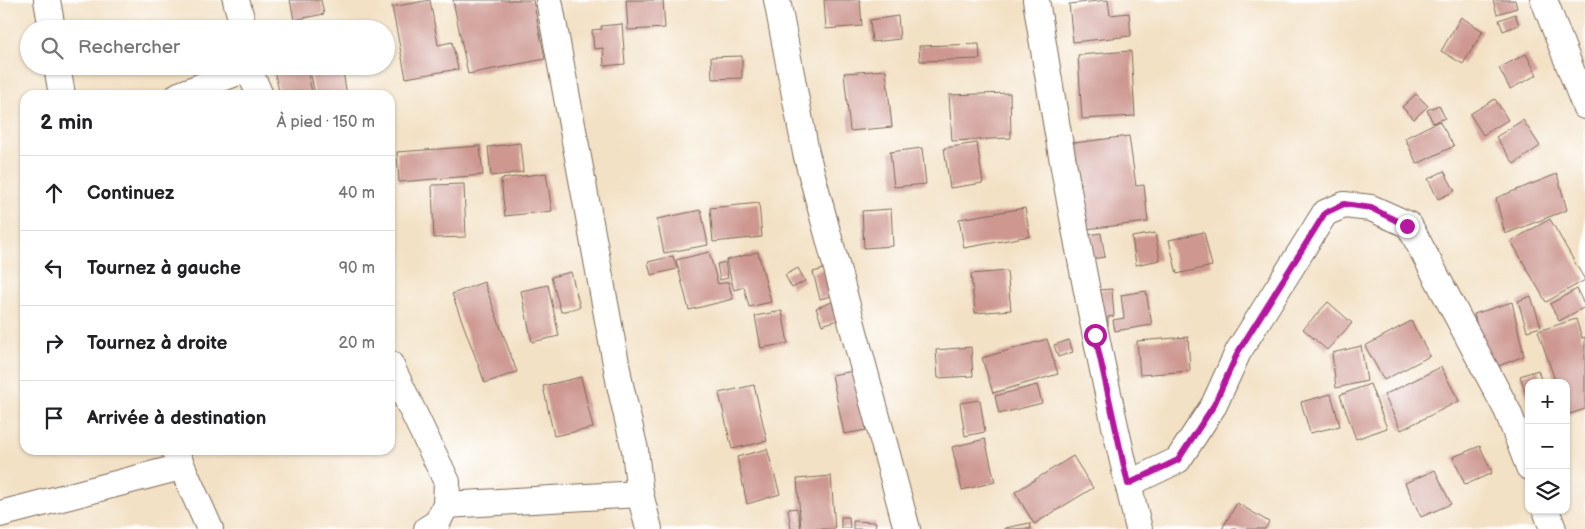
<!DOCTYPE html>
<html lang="fr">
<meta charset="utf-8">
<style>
:root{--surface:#fff;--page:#f6f6f6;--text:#202124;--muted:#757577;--line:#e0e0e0}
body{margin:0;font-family:"Balsamiq Sans",sans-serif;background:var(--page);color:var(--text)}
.controls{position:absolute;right:15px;bottom:15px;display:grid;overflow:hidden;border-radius:10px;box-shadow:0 1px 4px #0004}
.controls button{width:45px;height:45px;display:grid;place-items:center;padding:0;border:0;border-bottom:1px solid var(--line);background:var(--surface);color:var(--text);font:25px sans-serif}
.stop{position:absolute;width:15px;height:15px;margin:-11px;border:4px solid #b5179e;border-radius:50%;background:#fff}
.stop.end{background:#b5179e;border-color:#fff;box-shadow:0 1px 5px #0008}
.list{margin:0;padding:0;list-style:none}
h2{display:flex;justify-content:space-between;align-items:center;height:65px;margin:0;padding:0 20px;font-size:21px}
h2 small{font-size:16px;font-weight:400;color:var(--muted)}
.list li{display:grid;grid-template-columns:32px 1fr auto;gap:15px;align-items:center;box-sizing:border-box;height:75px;padding:0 20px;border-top:1px solid var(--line)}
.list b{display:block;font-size:19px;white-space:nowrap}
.list em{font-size:16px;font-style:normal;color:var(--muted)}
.icon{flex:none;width:28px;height:28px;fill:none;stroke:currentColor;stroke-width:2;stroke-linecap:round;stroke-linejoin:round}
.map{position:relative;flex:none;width:1585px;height:529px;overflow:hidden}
.search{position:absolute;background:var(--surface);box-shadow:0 1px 4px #0004;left:20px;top:20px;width:375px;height:55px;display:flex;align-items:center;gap:12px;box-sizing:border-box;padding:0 18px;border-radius:28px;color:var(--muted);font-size:19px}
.panel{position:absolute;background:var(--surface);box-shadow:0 1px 4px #0004;left:20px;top:90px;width:375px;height:365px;border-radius:15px}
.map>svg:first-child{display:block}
.building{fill:#ce9891}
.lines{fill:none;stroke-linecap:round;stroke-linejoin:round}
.minor-casing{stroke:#7b6a58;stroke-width:28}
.minor{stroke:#fff;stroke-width:26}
.route{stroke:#b5179e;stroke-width:6}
</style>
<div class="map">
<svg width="1585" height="529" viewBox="0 0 1585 529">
<rect width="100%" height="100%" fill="#fff"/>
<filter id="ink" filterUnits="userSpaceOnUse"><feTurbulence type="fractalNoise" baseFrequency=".02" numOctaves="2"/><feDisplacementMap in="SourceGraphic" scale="10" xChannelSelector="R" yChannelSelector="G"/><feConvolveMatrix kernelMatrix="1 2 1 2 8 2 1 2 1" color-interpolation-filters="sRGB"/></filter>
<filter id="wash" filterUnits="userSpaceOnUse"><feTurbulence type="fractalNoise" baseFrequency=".0096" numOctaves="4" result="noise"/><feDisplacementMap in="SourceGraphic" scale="20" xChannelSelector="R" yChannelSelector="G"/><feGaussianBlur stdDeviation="1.12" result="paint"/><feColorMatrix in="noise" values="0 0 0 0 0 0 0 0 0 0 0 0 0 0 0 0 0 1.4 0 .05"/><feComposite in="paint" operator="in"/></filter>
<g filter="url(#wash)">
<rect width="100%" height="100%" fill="#f3e1c5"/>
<g id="blocks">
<g class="building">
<path d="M290 0H321L324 14 294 20Z"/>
<path d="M430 0 438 45 452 42 458 69 406 78 392 7Z"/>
<path d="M453 0H533L545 59 468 74Z"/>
<path d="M626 0H663L665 28 628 30Z"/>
<path d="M824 0H860L862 26 826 29Z"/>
<path d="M1108 0 1110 15 1129 13 1131 36 1073 42 1069 4Z"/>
<path d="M1493 0H1515L1517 8 1497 14Z"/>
<path d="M1515 14 1519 25 1503 31 1499 20Z"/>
<path d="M898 16 900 39 872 42 870 20Z"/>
<path d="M1461 17 1483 31 1463 64 1441 51Z"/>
<path d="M333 23 334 29H308V28Z"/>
<path d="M622 24 625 64 604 66 603 48 594 49 592 30 602 29 601 26Z"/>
<path d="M979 44 980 59 920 61 919 46Z"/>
<path d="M1131 51 1135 116 1082 119 1078 55Z"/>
<path d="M1526 54 1537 75 1510 89 1499 68Z"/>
<path d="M742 56V78L712 79 711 57Z"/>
<path d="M273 66H306L312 92 301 95H280Z"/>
<path d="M309 66H342L347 95H315Z"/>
<path d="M886 70 892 127 850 131 844 73Z"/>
<path d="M1010 93 1011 138 952 141 949 95Z"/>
<path d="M1416 94 1428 106 1414 119 1402 107Z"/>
<path d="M1495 99 1508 120 1483 135 1470 114Z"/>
<path d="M1439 105 1445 118 1433 123 1427 110Z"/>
<path d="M1523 120 1540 146 1514 164 1496 137Z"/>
<path d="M1439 121 1454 146 1417 164 1405 138Z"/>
<path d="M1129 136 1136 186 1144 185 1148 222 1077 230 1066 144Z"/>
<path d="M520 143 523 172 491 176 488 147Z"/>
<path d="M977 143 983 183 950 188 944 148Z"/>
<path d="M480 146 483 175 399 182 397 152Z"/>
<path d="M922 148 926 184 894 187 890 152Z"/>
<path d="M1444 171 1455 191 1438 199 1428 179Z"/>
<path d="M546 173 552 211 505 216 501 179Z"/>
<path d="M1557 174 1567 210 1505 234 1496 198Z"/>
<path d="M464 184 466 237 434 238 432 185Z"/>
<path d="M759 203 762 237 713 242 710 208Z"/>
<path d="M1025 208 1030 236 964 248 959 219Z"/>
<path d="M891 209 893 246 864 248 862 211Z"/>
<path d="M701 210 708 245 664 253 657 219Z"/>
<path d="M1550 219 1585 280 1546 302 1511 241Z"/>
<path d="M1204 232 1212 266 1177 274 1169 240Z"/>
<path d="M1101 233 1105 257 1086 260 1082 236Z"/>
<path d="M1155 233 1160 260 1136 265 1132 237Z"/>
<path d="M709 252 718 284 728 282 733 299 689 310 676 260Z"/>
<path d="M758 252 771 302 749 307 744 287 734 290 726 260Z"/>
<path d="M673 256 677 269 651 275 648 262Z"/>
<path d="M725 262 728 278 720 280 717 264Z"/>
<path d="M798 268 805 281 792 288 785 275Z"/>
<path d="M828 268 835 295 820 299 813 272Z"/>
<path d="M1007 271 1011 310 975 313 971 274Z"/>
<path d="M571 272 580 307 561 312 551 277Z"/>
<path d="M484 282 517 372 485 383 452 294Z"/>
<path d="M548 285 559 336 532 342 521 291Z"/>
<path d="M1112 289 1114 316 1108 317V326L1101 327 1098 290Z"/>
<path d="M1577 289 1585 307 1559 321 1550 304Z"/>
<path d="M1146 291 1152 325 1115 331 1113 320 1124 318 1121 295Z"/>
<path d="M1531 296 1541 327 1527 331 1518 301Z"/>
<path d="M832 302 838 320 822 325 816 308Z"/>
<path d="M1328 302 1352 323 1327 350 1303 329Z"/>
<path d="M1512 302 1524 356 1488 370 1474 314Z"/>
<path d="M782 311 788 343 761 348 755 316Z"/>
<path d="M1576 319 1582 338 1585 337V409L1567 415 1566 383H1556L1538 331Z"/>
<path d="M1411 321 1430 356 1384 380 1365 346Z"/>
<path d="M1188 337 1190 371 1140 375 1137 341Z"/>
<path d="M1047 339 1058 374 993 393 982 358Z"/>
<path d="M1069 340 1073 352 1058 357 1054 345Z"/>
<path d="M1361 346 1367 381 1336 388 1332 353Z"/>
<path d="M971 347 973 376 938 378 936 350Z"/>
<path d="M1441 367 1459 401 1401 430 1384 395Z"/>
<path d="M1538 370 1542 383H1529L1528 399 1520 376Z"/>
<path d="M854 371 866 430 844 434 832 375Z"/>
<path d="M581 377 593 428 554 436 543 386Z"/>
<path d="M1370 384 1387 428 1356 439 1340 395Z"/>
<path d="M754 385 767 441 732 449 719 393Z"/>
<path d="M1037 385 1042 403 999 414 995 396Z"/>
<path d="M1331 394 1340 426 1310 433 1301 402Z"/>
<path d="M980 400 985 432 965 436 960 403Z"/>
<path d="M985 439 995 482 962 490 952 447Z"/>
<path d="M1480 446 1492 473 1465 485 1453 457Z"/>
<path d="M767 449 780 494 747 504 737 457Z"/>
<path d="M1073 456 1093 488 1034 524 1015 492Z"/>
<path d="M1435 470 1451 504 1421 517 1405 483Z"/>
<path d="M831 476 835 529H801L797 479Z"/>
<path d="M1237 503 1269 522 1265 529H1222Z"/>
<path d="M797 508 801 529H791L788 509Z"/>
<path d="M841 517H849L850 528H841Z"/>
<path d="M853 521 876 522 875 529H853Z"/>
<path d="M1030 523 1031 529H1005V528Z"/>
</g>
</g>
</g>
<g filter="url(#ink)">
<use href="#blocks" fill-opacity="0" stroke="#7b6a58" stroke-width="1"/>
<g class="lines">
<defs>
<g id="minor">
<path d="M47 0 52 29"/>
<path d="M236 0 244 29"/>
<path d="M549 0 620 385 635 450 640 494 649 529"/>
<path d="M777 0 806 153 907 529"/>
<path d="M1036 0C1064 178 1096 354 1139 529"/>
<path d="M1544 0 1585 106"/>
<path d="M57 66 62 95"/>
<path d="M247 66 260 95"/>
<path d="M179 95 233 74 240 66"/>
<path d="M390 364 447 482 446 505 437 523 427 529"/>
<path d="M175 451 210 529"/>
<path d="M1128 484 1178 460 1214 405 1238 352 1325 213 1344 205 1371 208 1409 225 1508 412 1529 467"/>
<path d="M446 505 640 494"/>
<path d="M1546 510 1553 529"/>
<path d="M0 514 181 467"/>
</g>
</defs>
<use href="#minor" class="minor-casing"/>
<use href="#minor" class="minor"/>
</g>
</g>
<g class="lines" filter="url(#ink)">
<path class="route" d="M1095 335 1128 484 1178 460 1214 405 1238 352 1325 213 1344 204 1371 208 1407 226"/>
</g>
</svg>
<div class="controls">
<button>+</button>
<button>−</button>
<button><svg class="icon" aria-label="layers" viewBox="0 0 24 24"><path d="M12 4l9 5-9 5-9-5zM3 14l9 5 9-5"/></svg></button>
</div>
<div class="stop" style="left:1095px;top:335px"></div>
<div class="stop end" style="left:1407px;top:226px"></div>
<div class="search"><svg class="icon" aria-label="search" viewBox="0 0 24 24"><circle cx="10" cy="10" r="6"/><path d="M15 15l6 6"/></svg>Rechercher</div>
<section class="panel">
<h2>2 min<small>À pied · 150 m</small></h2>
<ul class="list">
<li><svg class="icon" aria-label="ahead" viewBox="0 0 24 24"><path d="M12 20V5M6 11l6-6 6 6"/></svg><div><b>Continuez</b></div><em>40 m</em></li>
<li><svg class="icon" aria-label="left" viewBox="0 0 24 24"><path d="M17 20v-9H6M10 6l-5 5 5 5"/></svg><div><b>Tournez à gauche</b></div><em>90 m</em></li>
<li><svg class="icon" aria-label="right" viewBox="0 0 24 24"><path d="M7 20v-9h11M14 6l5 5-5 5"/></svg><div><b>Tournez à droite</b></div><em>20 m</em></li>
<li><svg class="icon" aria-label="arrive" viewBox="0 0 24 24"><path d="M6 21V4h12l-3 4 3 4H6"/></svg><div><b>Arrivée à destination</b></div></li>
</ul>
</section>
</div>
